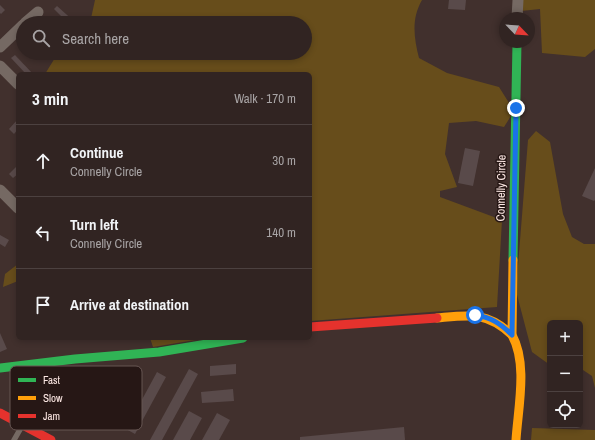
<!DOCTYPE html>
<meta charset="utf-8">
<style>
:root{--surface:#312422;--page:#3d302f;--text:#f1f3f6;--muted:#a8a4a5;--line:#4c4140}
body{margin:0;font-family:"Archivo Narrow",sans-serif;background:var(--page);color:var(--text)}
.controls{position:absolute;right:12px;bottom:12px;display:grid;overflow:hidden;border-radius:6px;box-shadow:0 2px 6px #0003}
.controls button{width:36px;height:36px;display:grid;place-items:center;padding:0;border:0;border-bottom:1px solid var(--line);background:var(--surface);color:var(--text);font:20px sans-serif}
.compass{position:absolute;left:499px;top:12px;width:36px;height:36px;border-radius:50%;background:var(--surface);box-shadow:0 2px 6px #0003;rotate:115deg}
.stop{position:absolute;width:12px;height:12px;margin:-9px;border:3px solid #1a73e8;border-radius:50%;background:#fff}
.stop.end{background:#1a73e8;border-color:#fff;box-shadow:0 1px 4px #0008}
.list{margin:0;padding:0;list-style:none}
h2{display:flex;justify-content:space-between;align-items:center;height:52px;margin:0;padding:0 16px;font-size:17px}
h2 small{font-size:13px;font-weight:400;color:var(--muted)}
.list li{display:grid;grid-template-columns:26px 1fr auto;gap:12px;align-items:center;box-sizing:border-box;height:72px;padding:0 16px;border-top:1px solid var(--line)}
.list b{display:block;font-size:15px;white-space:nowrap}
.list p{margin:0;font-size:13px;white-space:nowrap;color:var(--muted)}
.list em{font-size:13px;font-style:normal;color:var(--muted)}
.icon{flex:none;width:22px;height:22px;fill:none;stroke:currentColor;stroke-width:2;stroke-linecap:round;stroke-linejoin:round}
.map{position:relative;flex:none;width:595px;height:440px;overflow:hidden}
.search{position:absolute;background:var(--surface);box-shadow:0 2px 6px #0003;left:16px;top:16px;width:296px;height:44px;display:flex;align-items:center;gap:10px;box-sizing:border-box;padding:0 14px;border-radius:22px;color:var(--muted);font-size:15px}
.panel{position:absolute;background:var(--surface);box-shadow:0 2px 6px #0003;left:16px;top:72px;width:296px;height:268px;border-radius:6px}
.map>svg:first-child{display:block}
.green{fill:#674d1b}
.building{fill:#594a4a}
.lines{fill:none;stroke-linecap:round;stroke-linejoin:round}
.lane{stroke:#756963;stroke-width:5.5}
.street{stroke:#756963;stroke-width:11}
.fast{stroke:#30b455;stroke-width:9}
.slow{stroke:#ff9f0a;stroke-width:9}
.jam{stroke:#e5322d;stroke-width:9}
.route{stroke:#1a73e8;stroke-width:5}
.labels{text-anchor:middle;stroke-width:3;stroke-linejoin:round;paint-order:stroke}
.street-label{font-size:12px;fill:#fee9e5;stroke:#261715}
.key{fill:#261715;stroke:#675653;stroke-width:1}
.key-label{font-size:11px;fill:#fee9e5}
</style>
<div class="map">
<svg width="595" height="440" viewBox="0 0 595 440">
<rect width="100%" height="100%" fill="#41302d"/>
<g class="green">
<path d="M95 0H422C411 19 414 38 419 58L447 73 499 87 514 111 504 127 476 121 449 123 445 154 457 187 440 191V197L502 220 497 307 310 321V74H45L58 53H305V23H90Z"/>
<path d="M521 0H595V49L585 57 542 53 540 9 521 11Z"/>
<path d="M536 131 550 142 563 214 572 237 584 244H595V388L592 376 580 368V323H550V365L532 352 516 291 528 140Z"/>
<path d="M18 264V281L3 287 5 274Z"/>
<path d="M150 338H207L153 347Z"/>
<path d="M532 428 595 430V440H531Z"/>
</g>
<g class="building">
<path d="M449 0H466L465 10 448 9Z"/>
<path d="M0 5 5 10 1 14 0 13Z"/>
<path d="M57 6 76 23H68L54 9Z"/>
<path d="M15 55 33 74H26L11 58Z"/>
<path d="M18 119V129L14 134 9 129Z"/>
<path d="M465 148 480 151 473 186 458 183Z"/>
<path d="M18 165V174L13 178 9 174Z"/>
<path d="M595 168V200L594 201 582 196Z"/>
<path d="M0 235 9 240 5 247 0 244Z"/>
<path d="M0 333 7 349 0 352Z"/>
<path d="M236 364V374L210 376V366Z"/>
<path d="M189 369 198 374 162 440H150Z"/>
<path d="M157 372 166 377 135 434 126 429Z"/>
<path d="M581 388 583 411H580V389Z"/>
<path d="M233 389 234 401 202 403 201 392Z"/>
<path d="M189 411 202 418 190 440H173Z"/>
<path d="M217 413 230 420 219 440H202Z"/>
<path d="M404 427 405 440H300V437Z"/>
</g>
<g class="lines">
<path class="lane" d="M14 440 22 426"/>
<g class="street">
<path d="M517 18 518 0"/>
<path d="M25 23 38 12"/>
<path d="M0 47 23 25"/>
<path d="M0 66 18 84"/>
<path d="M0 190 18 208"/>
</g>
<g class="fast">
<path d="M513 260 517 42"/>
<path d="M0 368 75 359 159 352 243 338"/>
</g>
<g class="slow">
<path d="M513 260 512 335C528 364 518 408 516 440"/>
<path d="M437 318C469 315 487 311 512 335"/>
</g>
<g class="jam">
<path d="M310 327 437 318"/>
<path d="M0 413 51 440"/>
</g>
</g>
<g class="lines">
<path class="route" d="M475 315C491 317 501 324 512 335L516 108"/>
</g>
<g class="labels">
<g class="street-label">
<text transform="translate(501 188) rotate(-89)" y="4">Connelly Circle</text>
</g>
</g>
<rect x="10" y="366" width="132" height="64" rx="6" class="key"/>
<rect x="18" y="378" width="18" height="4" fill="#30b455"/>
<rect x="18" y="396" width="18" height="4" fill="#ff9f0a"/>
<rect x="18" y="414" width="18" height="4" fill="#e5322d"/>
<g class="key-label">
<text x="43" y="384">Fast</text>
<text x="43" y="402">Slow</text>
<text x="43" y="420">Jam</text>
</g>
</svg>
<div class="controls">
<button>+</button>
<button>−</button>
<button><svg class="icon" aria-label="locate" viewBox="0 0 24 24"><circle cx="12" cy="12" r="6"/><path d="M12 2v4M12 18v4M2 12h4M18 12h4"/></svg></button>
</div>
<svg class="compass" viewBox="-18 -18 36 36"><path d="M0-13l5 13h-10z" fill="#e53935"/><path d="M0 13l5-13h-10z" fill="#a8a4a5"/></svg>
<div class="stop" style="left:475px;top:315px"></div>
<div class="stop end" style="left:516px;top:108px"></div>
<div class="search"><svg class="icon" aria-label="search" viewBox="0 0 24 24"><circle cx="10" cy="10" r="6"/><path d="M15 15l6 6"/></svg>Search here</div>
<section class="panel">
<h2>3 min<small>Walk · 170 m</small></h2>
<ul class="list">
<li><svg class="icon" aria-label="ahead" viewBox="0 0 24 24"><path d="M12 20V5M6 11l6-6 6 6"/></svg><div><b>Continue</b><p>Connelly Circle</p></div><em>30 m</em></li>
<li><svg class="icon" aria-label="left" viewBox="0 0 24 24"><path d="M17 20v-9H6M10 6l-5 5 5 5"/></svg><div><b>Turn left</b><p>Connelly Circle</p></div><em>140 m</em></li>
<li><svg class="icon" aria-label="arrive" viewBox="0 0 24 24"><path d="M6 21V4h12l-3 4 3 4H6"/></svg><div><b>Arrive at destination</b></div></li>
</ul>
</section>
</div>
